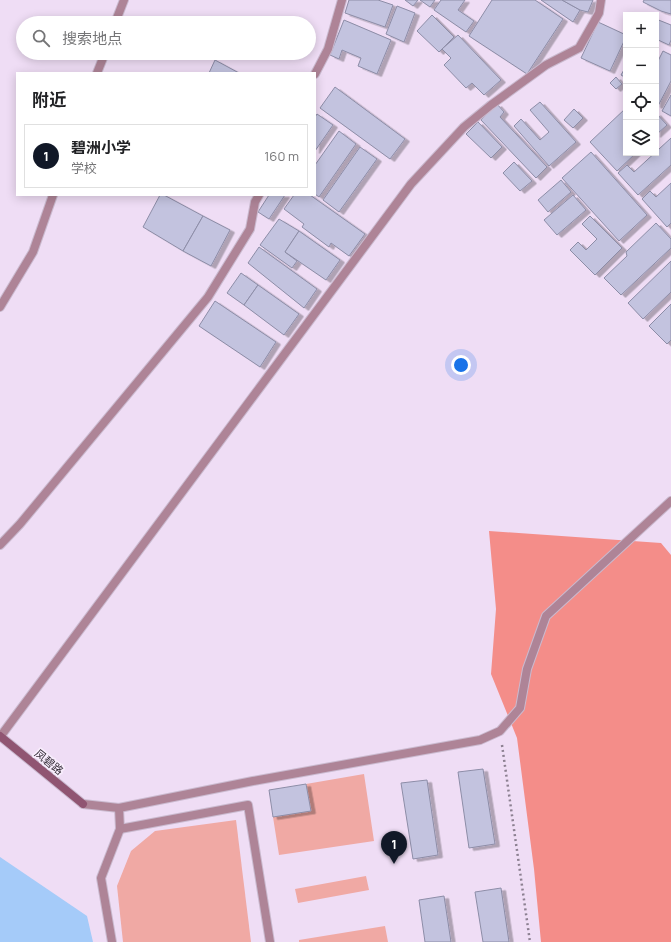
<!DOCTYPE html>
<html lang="zh">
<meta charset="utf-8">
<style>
:root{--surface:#fff;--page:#f6f6f6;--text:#202124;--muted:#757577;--line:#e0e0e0;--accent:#111827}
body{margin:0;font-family:Manrope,"Noto Sans SC",sans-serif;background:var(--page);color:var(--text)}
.controls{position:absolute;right:12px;top:12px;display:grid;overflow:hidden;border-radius:0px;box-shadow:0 2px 10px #0003}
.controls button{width:36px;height:36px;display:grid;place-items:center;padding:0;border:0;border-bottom:1px solid var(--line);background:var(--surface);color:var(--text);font:20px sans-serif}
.you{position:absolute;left:461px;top:365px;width:14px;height:14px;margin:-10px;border:3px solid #fff;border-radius:50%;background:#1a73e8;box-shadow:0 0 0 6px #1a73e833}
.badge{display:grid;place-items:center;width:26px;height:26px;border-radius:50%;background:var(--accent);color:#fff;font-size:13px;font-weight:700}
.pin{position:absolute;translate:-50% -33px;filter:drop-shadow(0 1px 2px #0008)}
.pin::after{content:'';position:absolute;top:21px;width:14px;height:12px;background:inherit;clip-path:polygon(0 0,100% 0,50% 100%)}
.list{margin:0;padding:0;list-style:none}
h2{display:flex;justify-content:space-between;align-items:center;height:52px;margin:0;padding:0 16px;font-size:17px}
h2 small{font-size:13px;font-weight:400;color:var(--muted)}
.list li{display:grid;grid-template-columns:26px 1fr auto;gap:12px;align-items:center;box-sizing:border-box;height:64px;margin:0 8px 8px;padding:0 8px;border:1px solid var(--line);border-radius:0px}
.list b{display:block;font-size:15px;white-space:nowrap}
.list p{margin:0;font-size:13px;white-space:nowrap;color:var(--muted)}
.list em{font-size:13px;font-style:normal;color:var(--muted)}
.icon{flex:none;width:22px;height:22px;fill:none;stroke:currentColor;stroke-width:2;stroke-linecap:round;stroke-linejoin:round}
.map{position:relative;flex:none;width:671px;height:942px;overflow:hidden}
.search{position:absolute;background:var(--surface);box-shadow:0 2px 10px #0003;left:16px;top:16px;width:300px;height:44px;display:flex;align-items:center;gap:10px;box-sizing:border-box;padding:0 14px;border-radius:22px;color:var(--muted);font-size:15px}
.panel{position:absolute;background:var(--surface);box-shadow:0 2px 10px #0003;left:16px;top:72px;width:300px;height:124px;border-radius:0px}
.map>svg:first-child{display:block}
.green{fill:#f0a9a4}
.forest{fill:#f48d89}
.water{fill:#a5cbf9}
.building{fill:#c3c3df;stroke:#8d8da7;filter:url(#shadow)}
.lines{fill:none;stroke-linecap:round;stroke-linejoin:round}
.service-casing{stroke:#cabacf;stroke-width:10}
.minor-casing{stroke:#cabacf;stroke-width:10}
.secondary-casing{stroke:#cabacf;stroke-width:10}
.path{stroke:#8c8091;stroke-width:2.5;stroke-dasharray:2 3;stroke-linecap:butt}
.service{stroke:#ae8497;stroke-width:8}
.minor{stroke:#ae8497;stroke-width:8}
.secondary{stroke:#905572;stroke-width:8}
.labels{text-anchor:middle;stroke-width:3.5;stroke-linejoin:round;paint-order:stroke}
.street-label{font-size:11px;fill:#342d37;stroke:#f8edfc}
</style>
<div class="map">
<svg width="671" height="942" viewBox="0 0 671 942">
<defs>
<filter id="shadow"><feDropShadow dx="4.5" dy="2.5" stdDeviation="0" flood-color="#0004"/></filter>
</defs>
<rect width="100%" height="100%" fill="#efddf5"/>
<g class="green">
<path d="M364 774 374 841 279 855 273 817 311 810 306 784Z"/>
<path d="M236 820 251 942H123L117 886 131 851 155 831Z"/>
<path d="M366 876 369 890 298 903 295 889Z"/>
<path d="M385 926 388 942H299V940Z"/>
</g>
<path class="forest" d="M489 531 661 543 671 555V942H541L534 869 517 738 491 674 496 609Z"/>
<path class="water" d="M0 857 87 916 93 942H0Z"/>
<g class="building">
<path d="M349 0H378L393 5 385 27 345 13Z"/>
<path d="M405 0H418L413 6Z"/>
<path d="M420 0H435L430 7Z"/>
<path d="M441 0H465L458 10 474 21 466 32 434 10Z"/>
<path d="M492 0H535L563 19 527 74 469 36Z"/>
<path d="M541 0H562L580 10 573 22Z"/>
<path d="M562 0H593L588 12 580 10Z"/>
<path d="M644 0H671V14L661 11 643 2Z"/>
<path d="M397 6 415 13 404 42 386 34Z"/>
<path d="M432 15 454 37 439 52 417 31Z"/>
<path d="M656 19 671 25V40L669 45 656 39Z"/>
<path d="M344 20 391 40 377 74 358 66 361 58 342 50 339 59 330 55Z"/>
<path d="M598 22 626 35V37L610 71 581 58Z"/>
<path d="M458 35 501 80 484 95 472 83 466 88 444 65 451 58 442 49Z"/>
<path d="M663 51 671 55V81L658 106 656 105V65Z"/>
<path d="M215 60 239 73H209Z"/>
<path d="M625 68H626V78L621 75Z"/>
<path d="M616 77 622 84 616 89 610 83Z"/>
<path d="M335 87 405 139 390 159 320 108Z"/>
<path d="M671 95V116L662 111Z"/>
<path d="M540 102 576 142 549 166 514 126 521 119 540 140 549 132 530 110Z"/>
<path d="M497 104 504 112 500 117 547 167 536 178 481 120Z"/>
<path d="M626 108V153H636L617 171 590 142Z"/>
<path d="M574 109 583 118 573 128 564 120Z"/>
<path d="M656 113 667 125 656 135Z"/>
<path d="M317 114 333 125 315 151V117Z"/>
<path d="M478 122 502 147 491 158 466 134Z"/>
<path d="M339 131 356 144 319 197 315 194V165Z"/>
<path d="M671 138V165L638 195 618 173 627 165 634 172Z"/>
<path d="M360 147 377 159 339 212 323 200Z"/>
<path d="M591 152 647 215 619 241 562 178Z"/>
<path d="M514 162 532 181 520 191 503 173Z"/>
<path d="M561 180 571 192 548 212 538 200Z"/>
<path d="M671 183V223L667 227 642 199 650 191 656 197Z"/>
<path d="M160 195H164L203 216 183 251 143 227Z"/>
<path d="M269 195H285L269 219 258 212Z"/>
<path d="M294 195H310L365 234 349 256 331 243 329 247 302 227 304 224 284 209Z"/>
<path d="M573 195 586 210 557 235 544 220Z"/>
<path d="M203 216 230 230 211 266 183 251Z"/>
<path d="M590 216 622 248 595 275 570 250 578 242 586 250 597 239 582 224Z"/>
<path d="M279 219 299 231 285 252 297 261 292 268 260 245Z"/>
<path d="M656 223 671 239V248L621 295 604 278 627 256 626 252Z"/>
<path d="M299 231 340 260 326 280 285 252Z"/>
<path d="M259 247 317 289 304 308 248 263Z"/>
<path d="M671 261V292L643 319 628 303Z"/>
<path d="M241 273 258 285 244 305 227 293Z"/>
<path d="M258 285 299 314 284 335 244 305Z"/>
<path d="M215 301 276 342 260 367 199 326Z"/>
<path d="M671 304V340L667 344 649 326Z"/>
<path d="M483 769 495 844 469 848 458 772Z"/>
<path d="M427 780 438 855 413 859 401 783Z"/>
<path d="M306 784 311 811 273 817 269 790Z"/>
<path d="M501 888 509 942H483L475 892Z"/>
<path d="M444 896 451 942H425L419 900Z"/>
</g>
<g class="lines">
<defs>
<g id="service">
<path d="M115 23 124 0"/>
<path d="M97 73 105 53"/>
<path d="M315 74 328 49 342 0"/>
<path d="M0 307 33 252 53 195"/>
<path d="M0 737 411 184 464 127 491 105 546 65 579 48 599 13 601 0"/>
</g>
<g id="minor">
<path d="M0 545 20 524 208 297 250 229 255 202 259 195"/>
<path d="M83 804 119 808 253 781 480 740 500 731 520 708 527 669 546 616 671 501"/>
<path d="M120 829 248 805 270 942"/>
<path d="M112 942 101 878 120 829 119 808"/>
</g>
<path id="secondary" d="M0 736 83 804"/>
</defs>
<use href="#service" class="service-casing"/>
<use href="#minor" class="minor-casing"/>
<use href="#secondary" class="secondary-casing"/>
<path class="path" d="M502 745 530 942"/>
<use href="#service" class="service"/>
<use href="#minor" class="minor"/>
<use href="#secondary" class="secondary"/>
</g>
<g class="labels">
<g class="street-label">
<text transform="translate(49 762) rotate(39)" y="4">凤碧路</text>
</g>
</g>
</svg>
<div class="controls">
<button>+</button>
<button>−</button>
<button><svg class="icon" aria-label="locate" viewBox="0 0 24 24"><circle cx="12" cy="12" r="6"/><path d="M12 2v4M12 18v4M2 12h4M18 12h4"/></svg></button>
<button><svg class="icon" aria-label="layers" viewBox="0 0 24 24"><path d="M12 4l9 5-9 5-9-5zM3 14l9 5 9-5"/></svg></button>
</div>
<div class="you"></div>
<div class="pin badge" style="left:394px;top:864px">1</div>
<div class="search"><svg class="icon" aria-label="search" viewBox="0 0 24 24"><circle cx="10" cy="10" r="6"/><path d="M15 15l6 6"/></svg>搜索地点</div>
<section class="panel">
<h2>附近<small></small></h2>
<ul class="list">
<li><span class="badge">1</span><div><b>碧洲小学</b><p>学校</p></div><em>160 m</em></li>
</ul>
</section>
</div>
